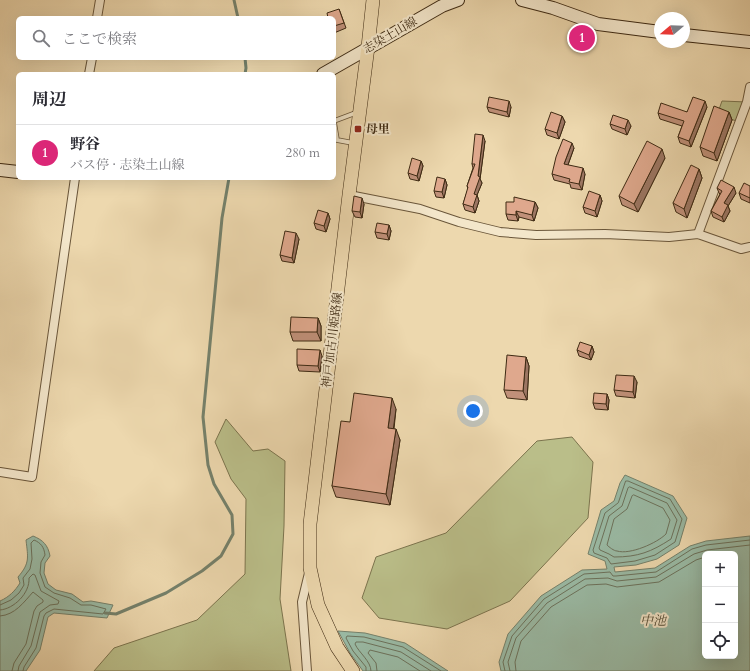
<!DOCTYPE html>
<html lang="ja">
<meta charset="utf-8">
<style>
:root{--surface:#fff;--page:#f7f7f7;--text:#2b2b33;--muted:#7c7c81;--line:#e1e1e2;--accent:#db2777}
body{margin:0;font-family:Cardo,"Noto Serif JP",serif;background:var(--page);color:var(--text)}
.controls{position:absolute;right:12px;bottom:12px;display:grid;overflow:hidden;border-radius:6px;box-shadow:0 4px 16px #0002}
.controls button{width:36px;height:36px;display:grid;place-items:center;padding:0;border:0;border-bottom:1px solid var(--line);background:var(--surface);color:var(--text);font:20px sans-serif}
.compass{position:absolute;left:654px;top:12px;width:36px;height:36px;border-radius:50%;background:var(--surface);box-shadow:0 4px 16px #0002;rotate:251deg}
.you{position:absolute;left:473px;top:411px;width:14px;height:14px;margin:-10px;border:3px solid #fff;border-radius:50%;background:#1a73e8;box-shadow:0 0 0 6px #1a73e833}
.badge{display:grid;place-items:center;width:26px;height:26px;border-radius:50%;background:var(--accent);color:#fff;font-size:13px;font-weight:700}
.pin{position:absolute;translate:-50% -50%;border:2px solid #fff;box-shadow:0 1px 4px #0006}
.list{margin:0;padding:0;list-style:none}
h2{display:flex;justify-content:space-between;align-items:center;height:52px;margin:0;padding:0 16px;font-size:17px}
h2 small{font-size:13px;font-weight:400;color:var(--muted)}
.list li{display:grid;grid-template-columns:26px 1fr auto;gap:12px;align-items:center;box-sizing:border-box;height:56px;padding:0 16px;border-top:1px solid var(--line)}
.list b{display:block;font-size:15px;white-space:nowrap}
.list p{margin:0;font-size:13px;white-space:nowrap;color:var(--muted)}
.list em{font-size:13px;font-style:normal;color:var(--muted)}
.icon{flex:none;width:22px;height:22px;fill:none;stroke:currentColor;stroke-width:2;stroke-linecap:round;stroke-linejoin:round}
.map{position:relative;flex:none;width:750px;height:671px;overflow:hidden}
.search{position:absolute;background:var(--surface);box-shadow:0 4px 16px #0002;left:16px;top:16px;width:320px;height:44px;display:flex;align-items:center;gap:10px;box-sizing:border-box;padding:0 14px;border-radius:6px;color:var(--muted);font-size:15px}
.panel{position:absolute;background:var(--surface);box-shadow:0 4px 16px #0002;left:16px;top:72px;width:320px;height:108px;border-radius:6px}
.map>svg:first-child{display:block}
.green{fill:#babe89;stroke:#7c744e}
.water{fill:#9abba6;stroke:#75816b;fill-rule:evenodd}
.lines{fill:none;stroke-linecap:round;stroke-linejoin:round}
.shore{stroke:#6c725c;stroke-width:1}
.stream{stroke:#75816b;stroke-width:3}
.lane-casing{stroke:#6a563a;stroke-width:5.5}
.street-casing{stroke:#6a563a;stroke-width:10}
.secondary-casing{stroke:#3e2a13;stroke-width:14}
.primary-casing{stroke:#3e2a13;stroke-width:14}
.lane{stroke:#f3e6ca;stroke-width:4}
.street{stroke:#f3e6ca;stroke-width:8}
.secondary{stroke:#f3e6ca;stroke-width:12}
.primary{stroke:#edd8ae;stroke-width:13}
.wall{fill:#c09079;stroke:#3e2a13}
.shaded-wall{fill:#9c7663;stroke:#3e2a13}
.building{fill:#dfa88d;stroke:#3e2a13}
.poi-dot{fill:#8f2418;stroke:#f3e6ca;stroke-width:1.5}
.labels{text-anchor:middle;stroke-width:4;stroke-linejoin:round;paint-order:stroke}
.street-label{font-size:12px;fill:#3e2a13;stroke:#f3e6ca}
.poi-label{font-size:12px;font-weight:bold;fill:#3e2a13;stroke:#f3e6ca;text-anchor:start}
.water-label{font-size:13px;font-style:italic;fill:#554e38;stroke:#f3e6ca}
</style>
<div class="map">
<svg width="750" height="671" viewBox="0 0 750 671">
<rect width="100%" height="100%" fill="#edd8ae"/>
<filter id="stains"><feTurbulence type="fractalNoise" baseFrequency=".005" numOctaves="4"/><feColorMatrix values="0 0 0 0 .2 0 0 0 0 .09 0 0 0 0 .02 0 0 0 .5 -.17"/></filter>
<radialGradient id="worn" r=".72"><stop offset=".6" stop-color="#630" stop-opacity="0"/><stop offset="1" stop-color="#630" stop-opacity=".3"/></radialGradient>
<g class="green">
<path d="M722 101 747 102 740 122 717 115Z"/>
<path d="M226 419 253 451 268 449 285 461 284 526 280 599 291 671H94L114 648 197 620 245 574 246 499 231 479 215 442Z"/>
<path d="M572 437 593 462 588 518 510 601 447 629 379 618 362 598 376 557 446 533 537 441Z"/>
</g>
<g class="water">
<path d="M625 475 673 496 687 518 679 545 657 559 636 565 614 567 615 572 655 568 690 546 706 541 750 536V671H501L499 662 508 634 541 596 582 570 607 569 605 561 588 554 601 510 614 501 620 483ZM705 554H735V656H705Z"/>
<path d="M33 536C43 540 48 545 50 556L45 563 44 573 48 584 56 590 72 594 83 602 91 601 113 605 107 618 54 613 48 617 40 650 26 671H0V601C9 597 15 591 20 583L18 577C30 563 28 558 26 540Z"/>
<path d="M338 631 365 633 405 643 448 671H363L350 653Z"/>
</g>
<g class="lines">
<g class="shore">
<path d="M626 481H628L670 499 682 519 675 542 655 555 635 561 611 564 607 558 594 553 593 550 605 513 618 503Z"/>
<path d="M630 487 667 503 677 520 671 539C651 552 638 557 614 557L609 554 600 550 599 548 609 516 622 506 628 488Z"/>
<path d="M634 495 663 508 670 520 666 534C657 543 630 555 617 551 614 551 609 547 607 545L614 519 627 509 632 496Z"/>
<path d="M0 605 11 600 19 593 24 585 23 578 30 569 32 559 31 543 34 540C41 543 44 547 45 555L41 562 40 573 45 587 54 593 70 598 81 605H91L106 609 103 614 54 609 46 613 44 616 36 648 24 667 23 671"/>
<path d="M0 610C14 609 30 593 29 578L33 574 35 575 41 591 59 601 58 604 50 605 40 612 31 646 19 666 18 671"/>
<path d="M0 616C15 615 24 602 33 592L43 600V602L37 606 34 611 26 644 14 663 12 671"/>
<path d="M366 671V667L353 651 346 638 347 636 364 637 403 647 441 671"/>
<path d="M371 671C371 661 359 653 355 644L356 642H363L401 652 431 671"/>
<path d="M377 671 376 663 368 653 370 650 398 657 420 671"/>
<path d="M505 671 503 662 512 636 544 599 584 574 610 572 613 576H616L656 572 692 549 706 545 750 540"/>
<path d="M510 671 508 662 516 638 547 603 585 579 608 578 617 581 656 577 694 554 707 550 750 545"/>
<path d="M516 671 515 662 521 641 551 607 587 585 606 584 617 587 659 582 696 560 705 557"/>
</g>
<g class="stream">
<path d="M234 0 238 18"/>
<path d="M245 58 246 68 245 74"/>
<path d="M105 613 116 614 166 593 202 571 221 556 233 534 232 515 214 484 208 465 203 417 222 218 229 178"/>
</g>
<defs>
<g id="lane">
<path d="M334 121 358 112"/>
<path d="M334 122 337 140 353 143"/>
</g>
<g id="street">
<path d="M97 18 100 0"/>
<path d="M89 74 92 58"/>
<path d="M349 195 420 209 459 222 500 232 536 235 605 234 669 237 698 234 741 249 750 247"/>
<path d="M698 234 747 102 750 87"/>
<path d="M0 472 32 477 75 178"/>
<path d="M307 671 302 602 309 573"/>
</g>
<g id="secondary">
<path d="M522 0 553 8 598 24 660 32"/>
<path d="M684 35 750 42"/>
<path d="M323 74 442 6 458 0"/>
<path d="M0 170 18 172"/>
</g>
<path id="primary" d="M353 671 337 647 318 605 310 568V524L349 195 368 47 373 0"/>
</defs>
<use href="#lane" class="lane-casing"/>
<use href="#street" class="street-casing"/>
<use href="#secondary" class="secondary-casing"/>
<use href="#primary" class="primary-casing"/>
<use href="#lane" class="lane"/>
<use href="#street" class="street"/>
<use href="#secondary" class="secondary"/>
<use href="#primary" class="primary"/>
</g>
<g class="wall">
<path d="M339 9 346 28 334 33V18Z"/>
<path d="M487 107H511L509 117 489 112Z"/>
<path d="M707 107 691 147 680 143 678 137 682 126 660 119 658 113 687 112Z"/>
<path d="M729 112 732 120 717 161 703 156 700 147Z"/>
<path d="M562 116 565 122 559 139 547 135 545 129Z"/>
<path d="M610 124 631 126 627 135 612 129Z"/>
<path d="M485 141 480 179 482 183 477 195 479 201 475 213 465 210 463 204 468 189 467 186 473 168 472 164Z"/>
<path d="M574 148 568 165 585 174 582 190 571 188 570 184 554 180 552 174Z"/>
<path d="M665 158 638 212 622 205 619 196Z"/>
<path d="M421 161 423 166 419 181 410 179 408 173Z"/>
<path d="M699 169 702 178 687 218 676 212 673 203Z"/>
<path d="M445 179 447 185 444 198 436 197 434 191Z"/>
<path d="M750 186V203L741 199 739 193Z"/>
<path d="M717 188 736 193 728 206 730 211 724 222 713 217 711 211 720 194 719 193Z"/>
<path d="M600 195 602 201 597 217 585 213 583 207Z"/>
<path d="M535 202 538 208 534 221 519 217 518 221 508 220 506 214Z"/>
<path d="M364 204 362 218 355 217 352 211Z"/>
<path d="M328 213 330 219 326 232 316 229 314 223Z"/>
<path d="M389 225 391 231 389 240 377 238 375 232Z"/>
<path d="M299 239 294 263 282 261 280 255Z"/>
<path d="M318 318 321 326V341H293L290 332Z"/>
<path d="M592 346 594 352 591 360 579 356 577 350Z"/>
<path d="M322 356 320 372 299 371 297 365Z"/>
<path d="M526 357 529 366 527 400 507 398 504 390Z"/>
<path d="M637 382 635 398 616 396 614 390Z"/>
<path d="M607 394 609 400 608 410 595 409 593 403Z"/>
<path d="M396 409 394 429 400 440 390 505 336 497 332 486 350 422Z"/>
</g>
<g class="shaded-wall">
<path d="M509 101 511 107 509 117 507 112Z"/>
<path d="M705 101 707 107 691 147 689 141Z"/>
<path d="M729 112 732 120 717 161 714 153Z"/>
<path d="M562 116 565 122 559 139 557 133Z"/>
<path d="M628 120 631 126 627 135 625 129Z"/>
<path d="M483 135 485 141 480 179 482 183 477 195 479 201 475 213 473 207 474 194 478 176Z"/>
<path d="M572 143 574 148 566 170 564 164Z"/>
<path d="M662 149 665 158 638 212 634 204Z"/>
<path d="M421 161 423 166 419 181 417 176Z"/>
<path d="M583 168 585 174 582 190 579 184Z"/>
<path d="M699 169 702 178 687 218 684 209Z"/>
<path d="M445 179 447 185 444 198 442 192Z"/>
<path d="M734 187 736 193 728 206 730 211 724 222 722 217 724 203Z"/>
<path d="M600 195 602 201 597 217 595 211Z"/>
<path d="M362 198 364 204 362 218 360 212Z"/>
<path d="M535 202 538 208 534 221 532 215Z"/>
<path d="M516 211 519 217 518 221 516 215Z"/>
<path d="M328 213 330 219 326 232 324 226Z"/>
<path d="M389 225 391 231 389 240 387 234Z"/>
<path d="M296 233 299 239 294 263 292 258Z"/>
<path d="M318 318 321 326V341L317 332Z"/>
<path d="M592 346 594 352 591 360 589 355Z"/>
<path d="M320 350 322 356 320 372 318 366Z"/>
<path d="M526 357 529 366 527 400 523 391Z"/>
<path d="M634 376 637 382 635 398 633 392Z"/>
<path d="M607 394 609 400 608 410 606 404Z"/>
<path d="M392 398 396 409 392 439 388 428Z"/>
<path d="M396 429 400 440 390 505 386 494Z"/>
</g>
<g class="building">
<path d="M339 9 344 23 334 26V18H328L327 13Z"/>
<path d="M489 97 509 101 507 112 487 107Z"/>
<path d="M693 97 705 101 689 141 678 137 684 121 658 113 661 103 687 112Z"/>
<path d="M714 106 729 112 714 153 700 147Z"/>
<path d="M551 112 562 116 557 133 545 129Z"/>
<path d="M613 115 628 120 625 129 610 124Z"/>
<path d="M475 134 483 135 478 176 480 177 474 194 477 195 473 207 463 204 468 187 467 186 475 164H472Z"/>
<path d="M563 139 572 143 564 164 583 168 579 184 569 182 570 179 552 174 556 157Z"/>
<path d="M647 141 662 149 634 204 619 196Z"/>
<path d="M412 158 421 161 417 176 408 173Z"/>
<path d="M691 165 699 169 684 209 673 203Z"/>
<path d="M437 177 445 179 442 192 434 191Z"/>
<path d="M721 180 734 187 724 203 728 205 722 217 711 211 722 191 717 188Z"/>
<path d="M744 183 750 186V198L739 193Z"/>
<path d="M589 191 600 195 595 211 583 207Z"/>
<path d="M354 196 362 198 360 212 352 211Z"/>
<path d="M514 197 535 202 532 215 516 211V215L506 214V202H514Z"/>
<path d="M318 210 328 213 324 226 314 223Z"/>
<path d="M377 223 389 225 387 234 375 232Z"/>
<path d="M285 231 296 233 292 258 280 255Z"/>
<path d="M291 317 318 318 317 332H290Z"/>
<path d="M580 342 592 346 589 355 577 350Z"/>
<path d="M297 349 320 350 318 366 297 365Z"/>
<path d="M507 355 526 357 523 391 504 390Z"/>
<path d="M616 375 634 376 633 392 614 390Z"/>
<path d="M354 393 392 398 388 428 396 429 386 494 332 486 341 421 350 422Z"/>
<path d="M594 393 607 394 606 404 593 403Z"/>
</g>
<rect class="poi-dot" x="354" y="125" width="8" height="8" rx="2"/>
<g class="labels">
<g class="street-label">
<text transform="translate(390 35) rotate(-30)" y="4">志染土山線</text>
<text transform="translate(332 340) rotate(-83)" y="4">神戸加古川姫路線</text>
</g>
<g class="poi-label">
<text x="366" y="133">母里</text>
</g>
<g class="water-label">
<text x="653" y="625">中池</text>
</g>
</g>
<rect width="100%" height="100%" filter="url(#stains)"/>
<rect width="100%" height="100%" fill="url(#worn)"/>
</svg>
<div class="controls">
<button>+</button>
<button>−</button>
<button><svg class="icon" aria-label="locate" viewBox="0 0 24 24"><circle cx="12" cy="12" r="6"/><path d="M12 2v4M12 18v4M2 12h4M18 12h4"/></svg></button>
</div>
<svg class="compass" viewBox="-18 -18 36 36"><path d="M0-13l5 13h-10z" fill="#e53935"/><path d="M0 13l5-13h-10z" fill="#7c7c81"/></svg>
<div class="you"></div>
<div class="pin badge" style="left:582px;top:38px">1</div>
<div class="search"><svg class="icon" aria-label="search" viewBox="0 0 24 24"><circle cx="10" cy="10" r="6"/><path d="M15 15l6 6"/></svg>ここで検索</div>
<section class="panel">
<h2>周辺<small></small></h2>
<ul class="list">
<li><span class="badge">1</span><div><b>野谷</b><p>バス停 · 志染土山線</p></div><em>280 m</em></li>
</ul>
</section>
</div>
